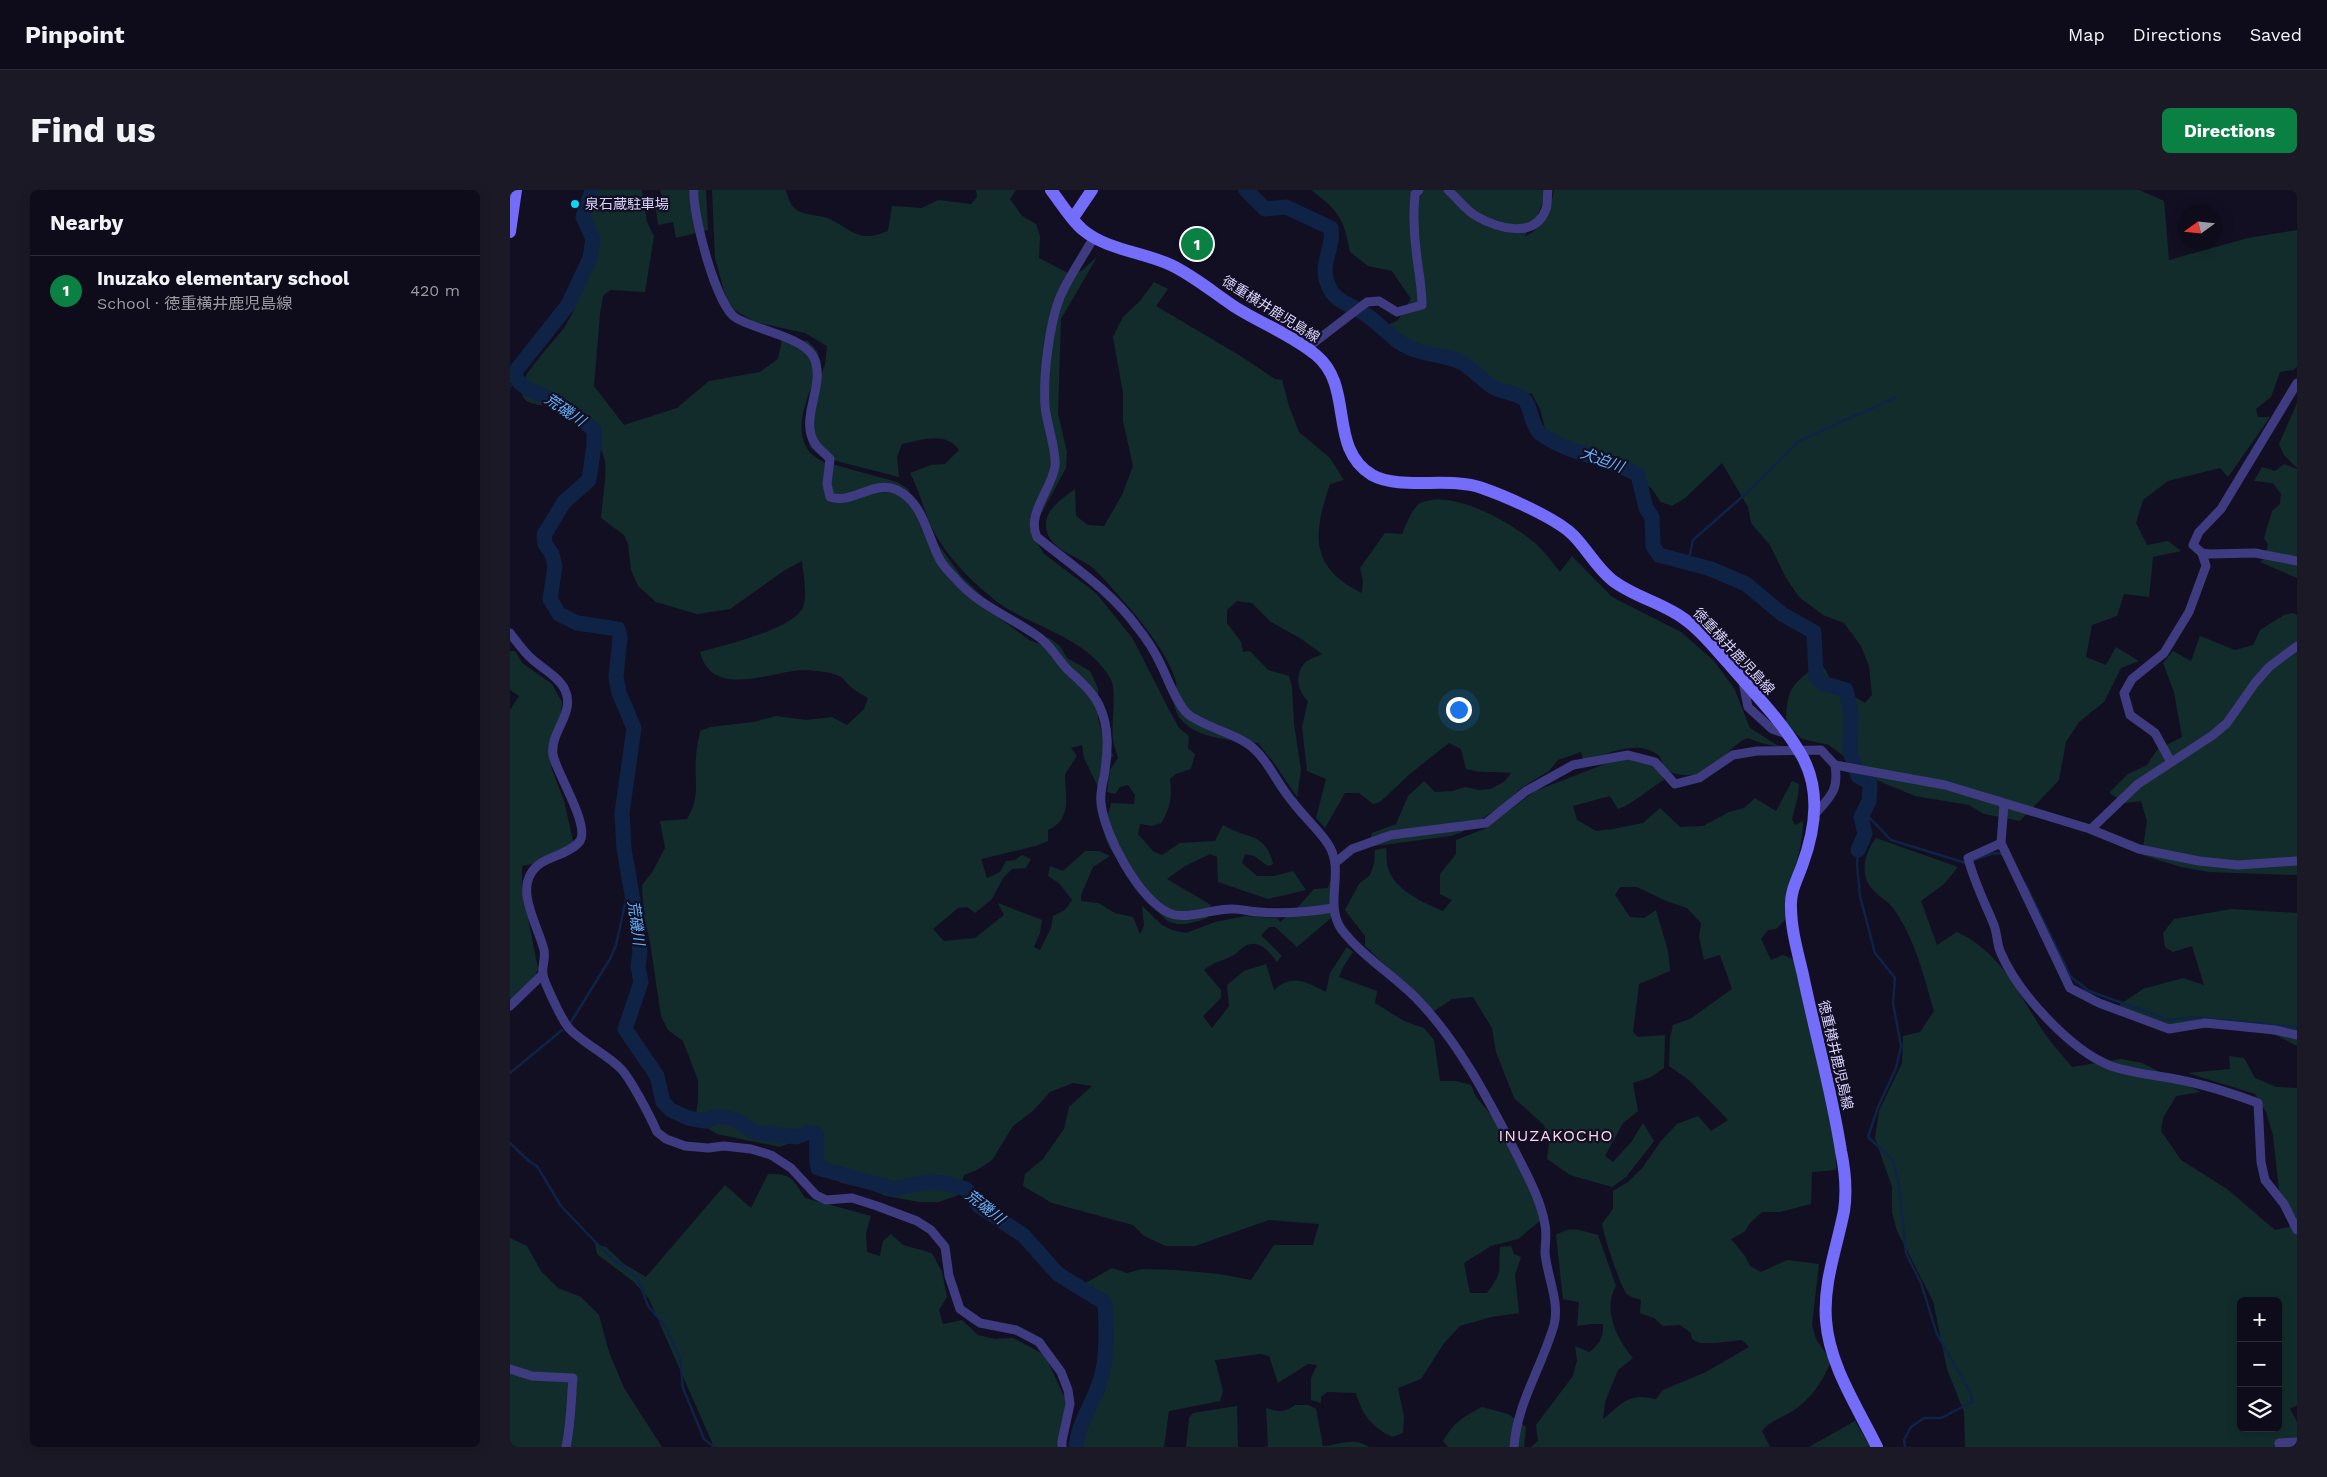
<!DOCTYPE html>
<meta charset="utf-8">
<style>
:root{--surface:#0e0b1a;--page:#1c1927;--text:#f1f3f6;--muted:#9b9ba2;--line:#2e2b39;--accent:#0b8043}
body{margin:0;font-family:"Work Sans","Noto Sans JP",sans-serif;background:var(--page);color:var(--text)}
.controls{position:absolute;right:15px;bottom:15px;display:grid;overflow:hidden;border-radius:8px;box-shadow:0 2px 12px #0003}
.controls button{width:45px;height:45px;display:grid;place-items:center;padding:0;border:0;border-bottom:1px solid var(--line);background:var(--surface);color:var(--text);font:25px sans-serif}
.compass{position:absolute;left:1667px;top:15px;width:45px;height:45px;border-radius:50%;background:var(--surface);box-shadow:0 2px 12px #0003;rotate:255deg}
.you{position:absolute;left:948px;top:519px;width:18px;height:18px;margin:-12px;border:4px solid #fff;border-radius:50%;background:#1a73e8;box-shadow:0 0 0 8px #1a73e833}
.badge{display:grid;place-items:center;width:32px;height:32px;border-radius:50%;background:var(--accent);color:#fff;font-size:16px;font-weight:700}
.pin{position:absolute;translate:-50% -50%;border:2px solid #fff;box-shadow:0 1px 5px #0006}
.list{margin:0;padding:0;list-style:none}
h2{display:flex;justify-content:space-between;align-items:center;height:65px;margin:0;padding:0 20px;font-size:21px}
h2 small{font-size:16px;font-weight:400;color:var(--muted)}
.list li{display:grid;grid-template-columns:32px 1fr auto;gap:15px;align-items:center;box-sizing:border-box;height:70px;padding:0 20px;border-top:1px solid var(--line)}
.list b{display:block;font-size:19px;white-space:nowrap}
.list p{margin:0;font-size:16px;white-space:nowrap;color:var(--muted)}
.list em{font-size:16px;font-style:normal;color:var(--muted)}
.icon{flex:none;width:28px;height:28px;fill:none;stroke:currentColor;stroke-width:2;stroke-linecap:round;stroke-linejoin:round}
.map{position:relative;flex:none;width:1787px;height:1257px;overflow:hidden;border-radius:8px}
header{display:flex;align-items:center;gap:30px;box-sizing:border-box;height:70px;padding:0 25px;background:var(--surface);border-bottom:1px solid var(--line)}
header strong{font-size:24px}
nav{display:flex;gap:28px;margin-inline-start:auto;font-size:18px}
.intro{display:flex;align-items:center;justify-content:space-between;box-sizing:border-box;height:120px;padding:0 30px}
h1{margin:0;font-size:35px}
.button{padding:12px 22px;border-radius:8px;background:var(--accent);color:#fff;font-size:18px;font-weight:700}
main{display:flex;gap:30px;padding:0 30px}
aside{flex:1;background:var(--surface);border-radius:8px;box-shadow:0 2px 12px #0003}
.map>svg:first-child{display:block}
.green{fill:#122c2c;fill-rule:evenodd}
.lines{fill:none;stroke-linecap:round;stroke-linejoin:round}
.stream{stroke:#0f2346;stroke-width:2.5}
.river{stroke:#0f2346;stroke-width:15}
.minor{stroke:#3f3b80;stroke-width:9}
.secondary{stroke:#736dfa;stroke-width:12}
.poi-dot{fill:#09d7f3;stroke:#130f23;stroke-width:2}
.labels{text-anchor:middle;stroke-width:4.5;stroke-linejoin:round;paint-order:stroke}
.poi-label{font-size:14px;fill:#d8d2fd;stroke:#130f23;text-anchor:start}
.street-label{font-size:14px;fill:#d8d2fd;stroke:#130f23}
.water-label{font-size:15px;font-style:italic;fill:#64b1fa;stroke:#130f23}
.quarter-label{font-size:16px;letter-spacing:1px;fill:#fdd4ee;stroke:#130f23}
</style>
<header>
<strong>Pinpoint</strong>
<nav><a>Map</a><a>Directions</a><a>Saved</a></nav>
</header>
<div class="intro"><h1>Find us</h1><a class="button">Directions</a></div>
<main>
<aside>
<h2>Nearby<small></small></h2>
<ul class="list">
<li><span class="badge">1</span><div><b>Inuzako elementary school</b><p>School · 徳重横井鹿児島線</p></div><em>420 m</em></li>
</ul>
</aside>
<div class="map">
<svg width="1787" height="1257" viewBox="0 0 1787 1257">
<rect width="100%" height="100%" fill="#130f23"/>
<g class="green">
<path d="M79 0H132L137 32 144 46 135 102 100 100 93 106 90 124 84 196 114 235 167 218 199 191 250 182 268 169 272 150 298 151 307 161 311 172C300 203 272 253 314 272L387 292 398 299 423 347 451 386 472 406 488 427 519 450 530 454 538 447 550 456 557 468 580 481 588 498V528L594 551 603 565 589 599 574 568 572 555 561 558 567 566 555 584C555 606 563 628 538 640V651L526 656 471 669 477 688 490 682 496 671 505 670 512 665 521 669 516 678 502 679 493 688 482 709 465 723 457 717 448 718 423 739 434 751 465 748 494 725 488 713 532 730 530 743 524 757 530 760 541 738 543 726 555 720 562 710 549 693 538 686 540 676 553 681 575 661H589L600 666 583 677 571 705V711L588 713 605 723 623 727 630 744 634 736 632 716 652 735 662 740 676 743 705 732 735 726 767 728 770 732 787 718 804 699 818 698 820 691 829 694 821 728 787 757 765 737H759L751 745 772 766 767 772C759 762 750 748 735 756 730 759 727 764 722 766 712 771 703 772 694 780L711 800V808L693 826 702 838 719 816 717 795 734 781 756 774 764 800C783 783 796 792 816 802L820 783 837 757 843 762 833 777 829 787 867 801 865 813 894 831 914 838 924 850 930 891H946L961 895 966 907 987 932 1036 1026 1008 1049 981 1056 954 1073 960 1103H977C994 1081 988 1081 990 1057L1001 1056 1004 1064 1011 1067 1005 1085 1009 1123 981 1127 950 1136 934 1153 911 1189 888 1198 894 1227 893 1243 882 1247C862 1237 852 1225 846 1203L817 1202 811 1207V1213L801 1210V1188L807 1175 798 1174 768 1193 759 1166 750 1164 705 1170 713 1201 710 1211 659 1221 654 1257H568L595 1200 591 1175 600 1154 596 1143 599 1121 584 1112 572 1095 602 1078 617 1083 633 1079 665 1080 709 1084 741 1090 764 1055H803L809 1034 759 1030 685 1056H656L634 1046 623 1035 542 1013 513 996 515 984 533 969 554 939 559 917 582 896 563 893 540 902 524 920 503 936 482 970 467 980 454 985 447 1006 428 1012H410L376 1006 359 999 331 993 311 980 313 958 307 950H287L270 957 207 944 185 931 188 911V890L173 851 158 840 151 826 140 752 134 726 132 695 143 681 155 658 150 631 177 629C191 606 184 592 186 568 186 559 189 550 190 541L200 537 244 532 266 526 296 530 322 527 337 535 354 519 358 508C353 505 347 502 342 498 338 495 335 490 331 487 323 482 303 480 293 480 261 481 202 510 190 462 212 456 285 439 293 417 298 404 293 384 292 371L275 380 220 419 187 424 146 412 128 396 121 380 118 354 114 345 91 328C92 312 97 285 95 271 92 253 68 222 51 217 39 213 14 220 11 201 9 185 48 149 57 133 72 109 79 74 80 45 80 30 75 15 79 0Z"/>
<path d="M150 0H196L198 40 166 48 163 32 148 35 145 12 153 9Z"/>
<path d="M202 0H276C278 7 280 16 287 20 295 25 308 25 317 28 343 39 347 54 378 41L382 16 412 18 428 10 461 14 467 7 466 0H512H506L500 9 512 26 526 34 530 46 529 68 558 83 571 81 587 67 551 129 548 223 557 263 556 278 529 328 526 338 528 354 534 364 586 403 623 449 658 518 669 538 679 546 678 558 685 564 681 579 666 584 660 589C662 606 661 618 651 633L642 636 630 634 628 644 643 661 652 665 670 653 705 651 713 635C738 650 756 642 763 674L758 676 744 666 735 664 732 673 747 686H764L783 681 796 700 758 709 708 692 707 667 700 664 675 676 657 689 701 715 697 728C686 732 672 737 660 732 646 725 599 662 595 647 593 638 599 622 601 613L624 614 625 605 618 595 610 597 605 604 597 602 600 580 608 568C607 563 604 556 603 550 601 536 607 501 601 490 578 445 518 438 481 407 460 390 437 366 424 342 414 322 410 302 400 283L421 275 435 274 449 260C435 241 412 250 392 254L387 267 389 287 311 267 300 257 296 241V219L315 175 317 156 295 143 245 132 226 121 217 112 205 68Z"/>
<path d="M801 0H1038L1025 32 1014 47C1033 39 1041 19 1044 0H1629L1654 11 1659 70 1738 48 1787 40V177L1783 180 1770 182 1761 207 1746 219 1748 227H1760L1718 287 1710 278 1658 291 1633 310 1626 333 1637 355 1658 351 1671 361 1643 367 1639 407 1614 404 1607 426 1582 435 1576 467 1596 475 1606 457 1629 471 1611 478 1594 512 1569 532 1556 552 1549 590 1510 631 1474 624 1459 615 1405 606 1364 589 1319 555 1292 549 1276 534C1277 494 1282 497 1310 472L1317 482 1320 492 1355 513 1362 505 1359 476 1351 456 1334 433 1313 425 1289 407 1275 386 1260 355 1241 333 1238 317 1212 273 1175 308 1162 316 1151 312 1141 298 1074 259 1045 246 1035 238 1030 219 1022 204C1010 201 997 198 986 192 976 186 968 175 958 170 929 159 900 157 876 136L888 130 901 109 882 81 858 76 840 62C834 28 828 20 801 0Z"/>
<path d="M644 92 658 99 646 116 729 165 765 189 772 190 779 216 789 242 820 268 834 290 820 294C803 344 799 377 852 403L853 391 850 378 875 343 892 344C898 332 902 314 916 311 948 302 1001 333 1025 353 1034 361 1042 372 1050 382L1062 366 1102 407 1171 442 1204 471 1224 498 1240 538 1270 557 1251 553 1238 548C1222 553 1203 583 1187 585 1179 586 1164 585 1157 580 1152 576 1152 568 1147 564 1125 549 1095 564 1074 573L1071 562 1048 570 1039 581 1011 598 994 614 952 642 941 646 858 657 862 643 886 634 898 606 914 591 925 602 943 601 955 597 969 600 981 599 995 591 1001 583C984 581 974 584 956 579L951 559 939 553 901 583 870 612 863 614 849 603H835L815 638 806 628 816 589 797 581 792 537 798 511C788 502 784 486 794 474 797 469 807 467 812 464L790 448 761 432 742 413 727 411 717 420V433L731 452 733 462 740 461 758 480 779 486 782 497 784 534 791 580 787 607 764 573 748 553C721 550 674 549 665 518 662 509 669 497 665 488 655 461 635 436 617 415 606 403 595 389 583 378 569 366 538 360 536 337 534 320 553 308 565 299L566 326 578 335 594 336 612 305 623 276 613 231V203L603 147 613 127 630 111Z"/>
<path d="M1787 213V278L1774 265 1769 254Z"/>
<path d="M1774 274 1787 279V388L1750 372 1755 368 1758 354 1754 348 1762 321 1770 314 1771 304 1763 293 1744 291 1752 277 1765 281Z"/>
<path d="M1783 423 1787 425V685L1699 682 1671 677 1632 665 1637 631 1631 611 1616 613 1599 603 1618 584 1637 575 1647 560 1672 547 1664 502 1653 473 1663 461 1681 471 1690 446 1725 460 1743 455 1750 440 1774 425Z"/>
<path d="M0 461H5L12 473 42 494 52 512 47 567 41 577 54 611 64 655 53 668 12 676V697L28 779 20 797 0 822V520L9 506 0 500Z"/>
<path d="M1108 569C1129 570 1144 568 1154 590 1138 599 1125 613 1108 619L1100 606 1063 616 1067 630 1086 641 1103 639 1133 633 1150 618 1170 637 1193 636 1219 622 1234 618 1245 608 1266 621 1282 591 1289 594 1288 606 1282 629 1285 635 1293 631C1293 664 1277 694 1276 729L1266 739 1258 740 1251 749 1261 770 1273 765 1285 770 1326 960V980L1302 982 1301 1014 1270 1022H1252L1241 1032 1234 1042 1221 1049 1235 1066 1240 1076 1251 1082 1277 1070 1309 1074 1302 1135 1306 1149 1321 1171C1313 1191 1301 1210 1281 1222 1271 1228 1260 1231 1252 1241L1260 1257H1021L1028 1251 1026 1235 1063 1186 1067 1170 1065 1156 1079 1162C1089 1155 1094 1147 1093 1134H1081L1067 1136 1069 1112 1053 1109 1046 1045C1062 1035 1071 1041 1088 1045L1106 1096C1092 1120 1107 1149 1123 1168L1108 1180 1095 1212 1093 1229C1114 1213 1116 1203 1146 1209L1153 1200 1196 1182 1239 1157 1232 1150 1205 1153H1189L1182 1149 1181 1143 1170 1135 1153 1136 1144 1128 1130 1123 1131 1110C1126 1108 1120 1107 1117 1104 1110 1096 1094 1046 1092 1034L1103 1019V1001L1118 992 1133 977 1151 951 1167 934 1188 926 1201 941 1218 930 1179 890 1159 876 1160 848 1163 835 1180 829 1222 799 1210 765 1194 770 1189 747 1191 733 1177 718 1156 711 1127 697H1110L1105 705 1120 727 1134 728 1146 720 1158 761 1160 781 1129 794 1123 842 1128 847 1155 845 1154 878 1141 887 1123 893 1128 921 1113 933 1095 966 1103 972 1122 951 1133 933 1144 951 1116 987 1102 997 1060 985 1037 969 1039 953 1034 935 1004 908 986 862 982 838 963 807 942 809 924 821 855 756V746L835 720 849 694 860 685 864 674 865 660 876 658C877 664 876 672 878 678 884 700 914 713 933 721L942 710 930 704V684L946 664V650L974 639 1025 601Z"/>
<path d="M1366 648 1448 677 1434 694 1411 711 1427 755 1447 742C1491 762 1508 803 1533 841 1542 854 1552 865 1562 877L1611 869 1632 873 1691 902 1666 906 1653 928 1651 941 1671 970 1717 999 1765 1040 1779 1037 1786 1027 1769 1000 1763 945 1756 922 1745 904 1678 883 1720 879 1719 866 1734 868 1745 888 1766 897 1787 898V1215L1780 1219 1787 1232V1257H1455L1454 1222 1437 1179 1423 1111 1387 1041 1382 1022V997L1365 948 1369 921 1392 873 1393 846 1410 842 1424 821C1414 787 1405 748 1383 718 1376 709 1362 703 1357 691 1351 676 1357 660 1366 648ZM1731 1111H1768V1238H1731Z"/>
<path d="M1721 719 1787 723V856L1766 845 1713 837 1677 838 1636 832 1609 815 1633 799 1673 788 1694 795 1682 756 1663 762 1655 757 1653 743 1664 729Z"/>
<path d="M258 984C282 984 282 988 295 1008L361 1026 356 1043 357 1062 370 1066 373 1051 381 1044 393 1055 422 1063 432 1082 437 1107 429 1120 433 1134 452 1130 468 1145 485 1149 503 1148 535 1165 557 1213 555 1257H204L139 1109 124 1092 87 1064 85 1054 96 1057 114 1074 136 1087 215 995 241 1018Z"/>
<path d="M0 1048 17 1056 31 1081 48 1098 71 1107 89 1125 99 1162 114 1198 152 1257H0Z"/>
<path d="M785 1215H799L806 1219 813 1256C830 1256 841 1246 859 1257H756L758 1255 756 1218C768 1222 775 1223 785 1215Z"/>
<path d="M727 1216 728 1257H676L679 1228 683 1223Z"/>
<path d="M972 1217 998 1224 1016 1237 1014 1257H938L933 1251C944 1232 953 1227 972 1217Z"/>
<path d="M1345 1231 1360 1257H1299Z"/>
</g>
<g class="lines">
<g class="stream">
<path d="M0 196 7 191"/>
<path d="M1178 373 1183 350 1241 299 1289 251 1385 208"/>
<path d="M1354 622 1381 650 1456 673"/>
<path d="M1348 660 1347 674 1350 706 1365 763 1385 788 1383 813 1391 856 1386 878 1368 917 1358 947 1383 970 1389 996 1396 1063 1411 1093 1427 1144 1462 1206V1212L1431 1228H1414L1401 1237 1394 1250 1395 1257"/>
<path d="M1464 670 1484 663 1494 664"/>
<path d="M1515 693 1561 787 1579 801 1660 830 1682 827 1787 837"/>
<path d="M61 832 100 769 106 755 120 691"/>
<path d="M0 883 52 840"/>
<path d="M0 953 20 972 27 976 51 1016 96 1063 128 1089 138 1116 156 1137 170 1168 173 1198 194 1249 204 1257"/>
</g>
<g class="river">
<path d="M82 0 73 27 83 49 80 68 58 115 4 183C10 201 30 202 45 211 59 220 72 229 84 240V255L79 290 54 312 34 345 35 354 42 364 45 376 40 409 49 424 67 433 108 439 110 447 106 487 109 503 124 538 112 623 114 659 128 739 130 762 128 777 131 792 115 839 147 886 153 912 161 920 178 928 195 931 207 926 226 930 245 942 286 947 299 942 306 944C308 956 305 966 308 978L384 999 419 992 434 993 456 999 469 1016 513 1045 548 1084 595 1113C596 1139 598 1167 590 1191 583 1214 568 1233 566 1257"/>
<path d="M736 0 755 19 776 17 821 38C825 60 806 75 821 101 827 111 842 116 852 122 869 132 881 150 900 158 917 166 938 164 954 174 966 181 974 194 987 199 996 203 1008 203 1015 210 1022 220 1021 236 1031 244 1060 265 1098 267 1128 285L1136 318 1142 327 1143 356 1149 365 1201 379 1236 394 1272 424 1304 442 1306 486 1312 493 1336 500 1341 523 1340 562 1348 586 1360 593 1359 611 1351 627 1355 644 1348 660"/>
</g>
<g class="minor">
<path d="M184 0C182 23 206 116 226 128 246 140 292 147 303 166 318 194 287 229 306 255 310 260 316 264 320 269L317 294 320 307C342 315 364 289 387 300 414 313 417 346 430 370 434 377 440 383 445 388 467 415 503 428 530 448 542 457 548 470 558 480 569 490 582 501 589 515 600 538 598 562 594 587 592 595 590 605 591 613 594 645 629 709 659 723 676 731 704 718 723 719 732 719 741 722 750 722 775 724 799 722 823 718"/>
<path d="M938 0C947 8 956 20 966 26 987 38 1025 50 1036 19 1038 14 1037 6 1038 0"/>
<path d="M584 47C573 67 559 86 550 107 539 135 533 186 535 216 536 232 547 261 545 276 542 299 516 324 527 347 561 375 601 401 627 437 636 448 645 462 651 475 658 489 666 513 678 524 690 535 723 543 738 554 757 567 767 594 782 611 793 626 808 639 818 654 836 681 813 714 832 740 852 766 883 785 906 808 949 852 978 909 1006 963 1017 985 1031 1010 1035 1035 1037 1044 1035 1054 1035 1063 1037 1086 1050 1112 1044 1135 1032 1177 1007 1213 1004 1257"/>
<path d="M797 158 857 112 869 111 887 122 912 115C912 98 909 84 907 68 904 47 903 25 905 4L909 0"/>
<path d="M1787 193 1711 319 1689 342 1683 355 1692 363 1699 364 1745 363 1787 371"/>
<path d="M0 443C7 452 14 462 22 469 33 479 49 487 55 500 66 523 39 543 43 565 47 584 80 635 70 651 62 662 42 666 31 673 0 694 28 734 34 760 36 769 31 779 33 786 37 798 51 828 58 837 67 849 97 865 109 877 119 885 141 928 147 942L156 949 175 956 198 958 214 956 241 959 261 965 281 978 306 1005 316 1010 342 1008 367 1016 407 1031 421 1040 435 1057 439 1086 450 1119 470 1133 506 1140 529 1152 551 1182 558 1200 560 1214 552 1251V1257"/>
<path d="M1233 492 1238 517 1262 539 1277 544"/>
<path d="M1661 572 1645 543 1620 525 1614 503 1622 489 1654 463 1679 422 1696 376 1692 363"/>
<path d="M1494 614 1491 653 1458 668C1464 692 1475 713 1484 735 1487 743 1487 753 1490 761 1507 802 1560 860 1601 876 1621 883 1644 885 1665 889 1693 894 1721 903 1748 913L1751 972 1755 990 1774 1014 1787 1040"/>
<path d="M1305 624C1321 606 1329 600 1325 575"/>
<path d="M1581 639 1628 594 1703 545 1717 533 1745 493 1759 477 1787 456"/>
<path d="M1491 653 1560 798 1589 813 1659 839 1695 833 1765 840 1787 845"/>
<path d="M825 673 842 659 881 645 976 633 1016 601 1063 575 1118 565 1145 572 1165 594 1189 588 1223 565 1247 561 1311 560 1325 575 1435 595 1580 639 1629 659 1689 671 1728 675 1787 671"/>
<path d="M0 816 33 784"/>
<path d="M0 1179 22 1186 63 1188C61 1211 61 1234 56 1257"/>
<path d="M1770 1257 1769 1253 1787 1252"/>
</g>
<g class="secondary">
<path d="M541 0C551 13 561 30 573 40 597 60 633 62 661 75 684 86 704 103 725 117 752 134 782 145 806 165 845 197 817 258 862 285 891 301 938 286 972 298 995 306 1046 328 1063 345 1077 359 1086 377 1102 390 1125 408 1155 413 1177 431 1193 443 1206 460 1219 474 1243 502 1270 529 1289 561 1312 597 1306 638 1292 676 1287 690 1280 702 1281 717 1281 740 1288 763 1293 785 1305 843 1322 902 1331 961 1335 980 1337 1001 1334 1021 1327 1057 1313 1093 1316 1130 1319 1175 1348 1218 1367 1257"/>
<path d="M563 28 582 0"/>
<path d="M0 42 6 0"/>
</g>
</g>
<circle class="poi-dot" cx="65" cy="14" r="5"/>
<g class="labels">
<g class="poi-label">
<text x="75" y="19">泉石蔵駐車場</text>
</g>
<g class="street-label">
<text transform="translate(761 119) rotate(32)" y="5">徳重横井鹿児島線</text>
<text transform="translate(1224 461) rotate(47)" y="5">徳重横井鹿児島線</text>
<text transform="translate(1326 865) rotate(77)" y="5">徳重横井鹿児島線</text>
</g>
<g class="water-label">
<text transform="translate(55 220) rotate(34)" y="5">荒磯川</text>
<text transform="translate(1092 270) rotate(20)" y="5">犬迫川</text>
<text transform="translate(126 733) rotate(82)" y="5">荒磯川</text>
<text transform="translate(475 1017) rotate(38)" y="5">荒磯川</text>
</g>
<g class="quarter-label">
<text x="1046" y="951">INUZAKOCHO</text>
</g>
</g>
</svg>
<div class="controls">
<button>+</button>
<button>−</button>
<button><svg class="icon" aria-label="layers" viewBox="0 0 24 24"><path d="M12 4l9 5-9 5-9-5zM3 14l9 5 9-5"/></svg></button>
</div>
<svg class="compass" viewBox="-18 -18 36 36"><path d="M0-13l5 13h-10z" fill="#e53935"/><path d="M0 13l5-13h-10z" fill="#9b9ba2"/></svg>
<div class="you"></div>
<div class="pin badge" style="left:687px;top:54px">1</div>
</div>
</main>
